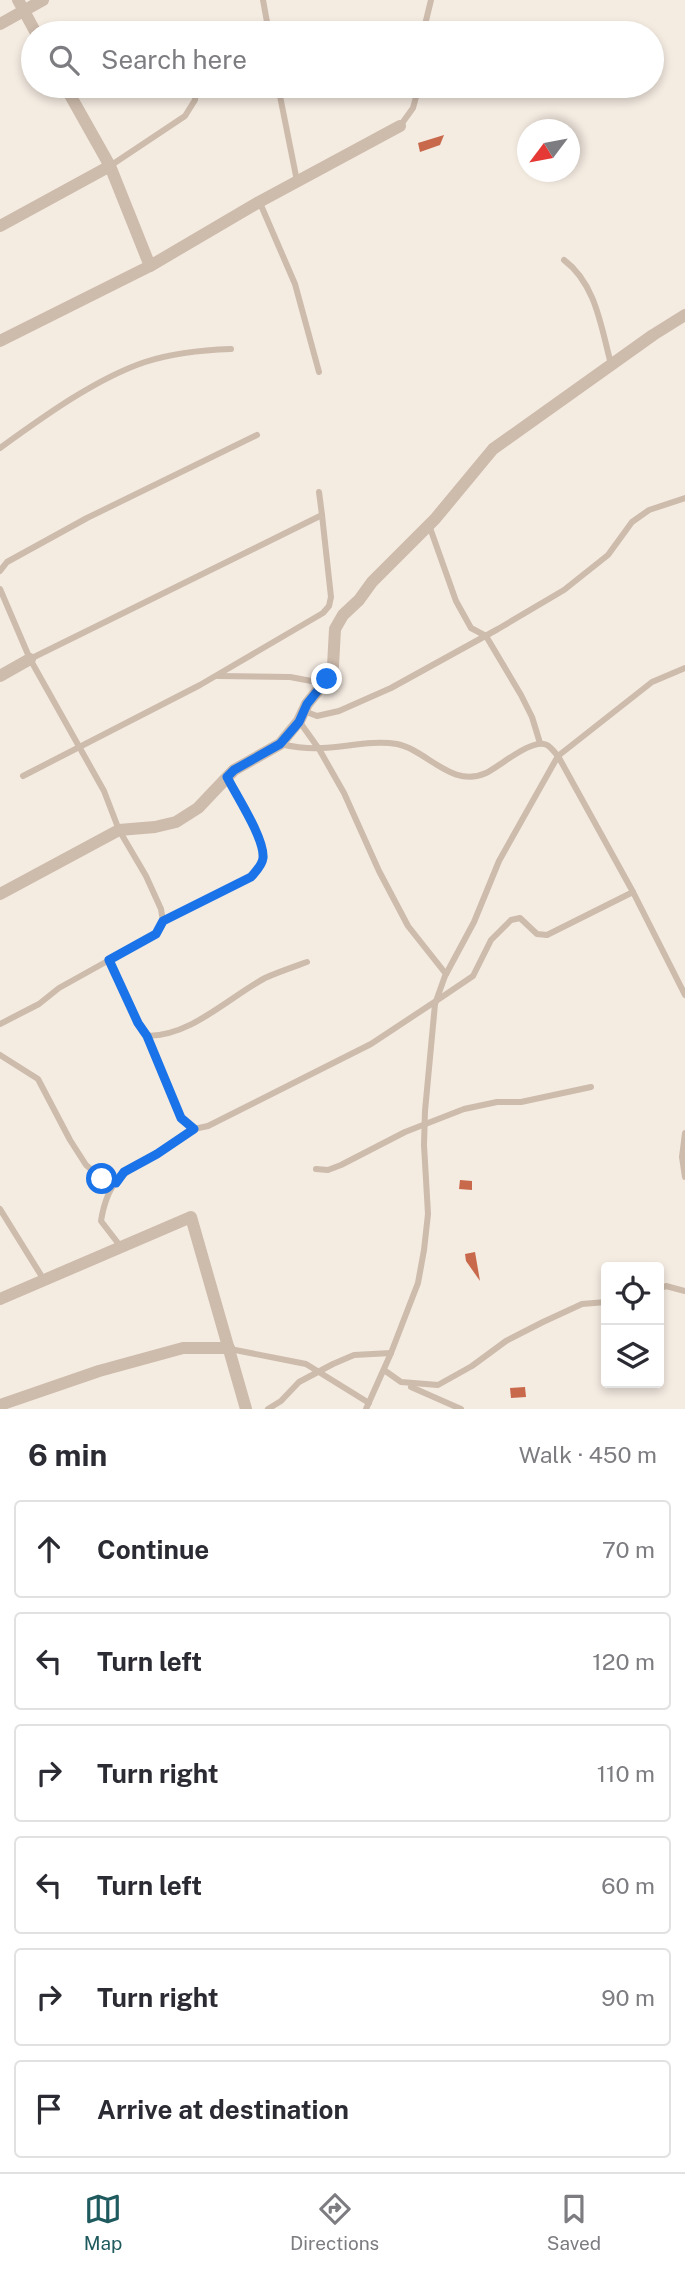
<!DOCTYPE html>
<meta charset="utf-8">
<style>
:root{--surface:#fff;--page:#f7f7f7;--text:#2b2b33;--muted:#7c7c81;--line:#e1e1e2;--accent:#1f5a5e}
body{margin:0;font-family:"Public Sans",sans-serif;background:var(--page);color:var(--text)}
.controls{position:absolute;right:21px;bottom:21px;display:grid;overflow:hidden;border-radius:7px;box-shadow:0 4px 10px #0003}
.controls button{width:63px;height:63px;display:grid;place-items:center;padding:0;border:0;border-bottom:2px solid var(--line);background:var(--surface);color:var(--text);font:35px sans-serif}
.compass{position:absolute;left:517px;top:119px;width:63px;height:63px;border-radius:50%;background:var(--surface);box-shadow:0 4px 10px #0003;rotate:238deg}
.stop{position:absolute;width:21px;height:21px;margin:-16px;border:5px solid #1a73e8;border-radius:50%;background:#fff}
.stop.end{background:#1a73e8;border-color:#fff;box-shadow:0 2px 7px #0008}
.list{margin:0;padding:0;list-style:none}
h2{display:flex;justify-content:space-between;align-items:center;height:91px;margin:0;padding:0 28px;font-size:30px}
h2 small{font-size:23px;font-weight:400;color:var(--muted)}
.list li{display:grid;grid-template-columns:46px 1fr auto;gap:21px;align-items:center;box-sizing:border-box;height:98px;margin:0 14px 14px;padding:0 14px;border:2px solid var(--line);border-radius:7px}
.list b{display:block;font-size:26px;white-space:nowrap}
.list em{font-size:23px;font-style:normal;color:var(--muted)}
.icon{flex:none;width:38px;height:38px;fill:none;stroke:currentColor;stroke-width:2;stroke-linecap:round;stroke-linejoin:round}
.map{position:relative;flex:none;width:685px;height:1409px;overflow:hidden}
.search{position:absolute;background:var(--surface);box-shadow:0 4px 10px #0003;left:21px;right:21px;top:21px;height:77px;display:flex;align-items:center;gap:18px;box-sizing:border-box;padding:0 24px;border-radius:38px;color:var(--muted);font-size:26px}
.sheet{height:763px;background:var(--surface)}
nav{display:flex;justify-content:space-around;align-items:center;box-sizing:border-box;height:98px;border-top:2px solid var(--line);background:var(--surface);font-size:19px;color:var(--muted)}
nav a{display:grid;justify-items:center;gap:4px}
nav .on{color:var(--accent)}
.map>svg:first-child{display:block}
.building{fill:#c8694b}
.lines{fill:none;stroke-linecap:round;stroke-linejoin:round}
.service{stroke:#cdbbac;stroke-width:6}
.minor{stroke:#cdbbac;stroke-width:12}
.route{stroke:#1a73e8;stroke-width:9}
</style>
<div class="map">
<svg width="685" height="1409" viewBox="0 0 685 1409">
<rect width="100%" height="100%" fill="#f4ebe1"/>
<g class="building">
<path d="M444 135 440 145 420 152 418 143Z"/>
<path d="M460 1180 472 1181V1190L459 1189Z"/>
<path d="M475 1252 480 1281 466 1261 465 1254Z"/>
<path d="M525 1387 526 1397 511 1398 510 1388Z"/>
</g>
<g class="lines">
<g class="service">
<path d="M263 0 269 33"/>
<path d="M423 33 431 0"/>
<path d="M278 86 297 181"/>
<path d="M400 126 413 108 419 86"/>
<path d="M110 166 185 116 195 100 196 87"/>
<path d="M260 203 295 284 319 372"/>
<path d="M564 260C596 284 601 327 611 364"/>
<path d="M0 448C43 417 95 379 145 362 173 353 202 350 231 349"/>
<path d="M319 492 322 515"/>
<path d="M429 525 456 601 471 628 486 636 521 695 532 717 540 743"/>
<path d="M0 571 7 562 87 518 257 435"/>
<path d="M0 589 30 659 104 791 119 830 146 876 161 909 163 921 156 934 59 988 39 1004 0 1024"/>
<path d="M218 676 290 677 322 683"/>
<path d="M304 711 317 716 339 711 391 688 498 629 564 590 608 555 632 522 649 510 685 498"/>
<path d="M299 721 319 749 344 793 379 871 408 926 446 974"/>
<path d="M280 744C294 747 308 749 322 748 347 747 372 740 397 744 427 750 452 789 486 773 499 767 533 737 547 745 551 747 555 753 558 756L633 892"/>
<path d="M23 776 200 685 323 613 329 606 331 597 322 515 30 659"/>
<path d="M163 921 251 877C256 872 262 866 263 858 265 842 236 793 227 777"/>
<path d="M109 960 138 1022 147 1036C191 1036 228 998 265 978 278 972 293 967 307 962"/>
<path d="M147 1036 181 1118 194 1129 208 1126 371 1044 436 1001 473 976 491 940 511 920 520 918 537 934 547 935 633 892 685 995"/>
<path d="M0 1055 38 1079 70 1140 86 1165 102 1179 115 1183"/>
<path d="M685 1133 682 1157 685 1177"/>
<path d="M316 1169 328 1170 341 1165 405 1132 464 1109 497 1102H521L591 1087"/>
<path d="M0 1209 44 1280"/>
<path d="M121 1247 101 1221C108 1178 123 1174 157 1154 170 1146 182 1137 194 1129"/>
<path d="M659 1289 666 1286 685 1291"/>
<path d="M230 1349 306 1364 369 1403"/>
<path d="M384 1370 401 1382 438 1385 472 1366 506 1341 543 1322 582 1304 606 1302"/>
<path d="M411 1387 461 1409"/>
<path d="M268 1409 281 1401 299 1382 333 1364 354 1355 391 1353"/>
<path d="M366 1409 391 1353 418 1283 424 1250 428 1214 424 1145 425 1111 435 1004 445 976 474 922 499 861 558 756 652 682 685 668"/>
</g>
<g class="minor">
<path d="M18 0 36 33"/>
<path d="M0 24 43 0"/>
<path d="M65 86 110 166 150 266"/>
<path d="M0 226 110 166"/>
<path d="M0 341 150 266 259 202 400 126"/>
<path d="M0 676 30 659"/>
<path d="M0 894 119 830 155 827 176 822 198 808 234 770 280 744 299 721 307 704 327 679 333 666 335 629 343 615 359 600 372 582 435 519 493 449 653 335 685 315"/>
<path d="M0 1299 191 1217 246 1409"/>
<path d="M0 1405 99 1371 183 1348H229"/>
</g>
</g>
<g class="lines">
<path class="route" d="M102 1179 116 1183 124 1172 157 1154 194 1129 181 1118 147 1036 138 1023 109 960 156 934 163 921 251 877C255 872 262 866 263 858 265 839 236 795 227 777L234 770 280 744 299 722 307 704 327 679"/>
</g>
</svg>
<div class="controls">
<button><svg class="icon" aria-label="locate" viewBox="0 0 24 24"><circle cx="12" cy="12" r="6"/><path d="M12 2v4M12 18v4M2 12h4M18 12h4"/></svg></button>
<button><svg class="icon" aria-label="layers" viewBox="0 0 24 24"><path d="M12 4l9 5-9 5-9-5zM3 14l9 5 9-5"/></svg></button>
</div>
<svg class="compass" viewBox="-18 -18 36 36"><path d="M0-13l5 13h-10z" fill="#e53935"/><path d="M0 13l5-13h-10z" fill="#7c7c81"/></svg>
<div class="stop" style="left:102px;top:1179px"></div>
<div class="stop end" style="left:327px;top:679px"></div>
<div class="search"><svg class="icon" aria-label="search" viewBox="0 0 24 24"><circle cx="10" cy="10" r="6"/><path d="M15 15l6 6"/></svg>Search here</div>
</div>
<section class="sheet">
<h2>6 min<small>Walk · 450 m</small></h2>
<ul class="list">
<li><svg class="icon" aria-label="ahead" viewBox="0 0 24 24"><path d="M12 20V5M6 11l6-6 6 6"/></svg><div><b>Continue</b></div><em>70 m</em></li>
<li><svg class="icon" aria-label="left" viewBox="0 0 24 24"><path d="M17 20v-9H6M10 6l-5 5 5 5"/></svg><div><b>Turn left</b></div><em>120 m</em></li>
<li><svg class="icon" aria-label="right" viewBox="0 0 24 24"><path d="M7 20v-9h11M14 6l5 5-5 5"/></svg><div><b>Turn right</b></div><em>110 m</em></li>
<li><svg class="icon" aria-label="left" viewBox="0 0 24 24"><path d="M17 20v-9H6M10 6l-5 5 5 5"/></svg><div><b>Turn left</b></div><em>60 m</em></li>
<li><svg class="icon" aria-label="right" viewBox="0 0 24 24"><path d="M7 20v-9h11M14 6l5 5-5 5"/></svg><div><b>Turn right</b></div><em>90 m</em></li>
<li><svg class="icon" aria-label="arrive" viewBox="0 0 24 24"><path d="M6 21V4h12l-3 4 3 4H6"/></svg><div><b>Arrive at destination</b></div></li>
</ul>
</section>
<nav>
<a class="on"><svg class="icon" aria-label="map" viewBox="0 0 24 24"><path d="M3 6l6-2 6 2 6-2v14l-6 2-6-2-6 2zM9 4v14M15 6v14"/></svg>Map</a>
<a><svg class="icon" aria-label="directions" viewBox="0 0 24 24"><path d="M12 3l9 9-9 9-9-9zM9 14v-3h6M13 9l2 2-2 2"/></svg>Directions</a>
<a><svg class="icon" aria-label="saved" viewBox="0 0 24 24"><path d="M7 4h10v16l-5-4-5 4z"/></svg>Saved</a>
</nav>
